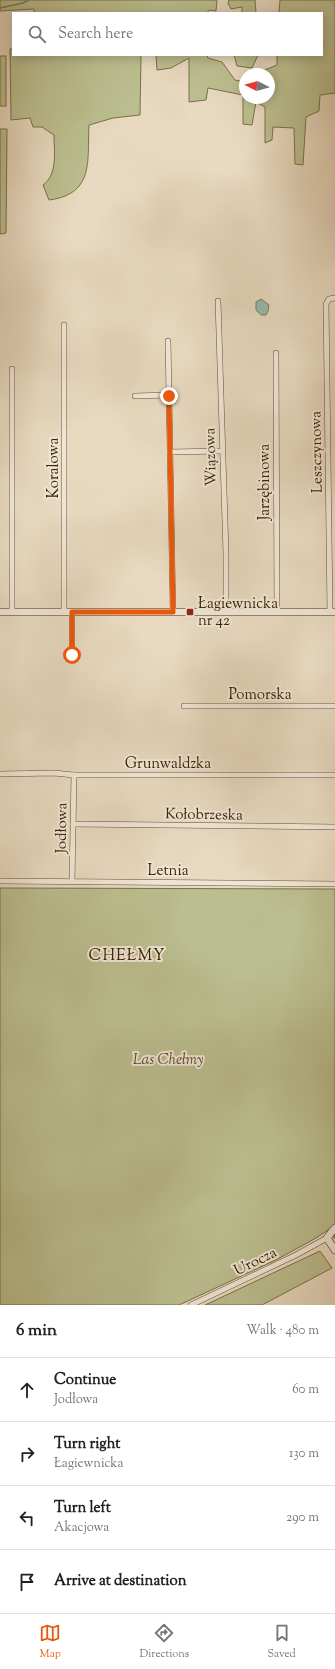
<!DOCTYPE html>
<meta charset="utf-8">
<style>
:root{--surface:#fff;--page:#f2f2f2;--text:#202124;--muted:#757577;--line:#e0e0e0;--accent:#ea580c}
body{margin:0;font-family:"Sorts Mill Goudy",serif;background:var(--page);color:var(--text)}
.compass{position:absolute;left:239px;top:68px;width:36px;height:36px;border-radius:50%;background:var(--surface);box-shadow:0 2px 10px #0003;rotate:276deg}
.stop{position:absolute;width:12px;height:12px;margin:-9px;border:3px solid #ea580c;border-radius:50%;background:#fff}
.stop.end{background:#ea580c;border-color:#fff;box-shadow:0 1px 4px #0008}
.list{margin:0;padding:0;list-style:none}
h2{display:flex;justify-content:space-between;align-items:center;height:52px;margin:0;padding:0 16px;font-size:17px}
h2 small{font-size:13px;font-weight:400;color:var(--muted)}
.list li{display:grid;grid-template-columns:26px 1fr auto;gap:12px;align-items:center;box-sizing:border-box;height:64px;padding:0 16px;border-top:1px solid var(--line)}
.list b{display:block;font-size:15px;white-space:nowrap}
.list p{margin:0;font-size:13px;white-space:nowrap;color:var(--muted)}
.list em{font-size:13px;font-style:normal;color:var(--muted)}
.icon{flex:none;width:22px;height:22px;fill:none;stroke:currentColor;stroke-width:2;stroke-linecap:round;stroke-linejoin:round}
.map{position:relative;flex:none;width:335px;height:1305px;overflow:hidden}
.search{position:absolute;background:var(--surface);box-shadow:0 2px 10px #0003;left:12px;right:12px;top:12px;height:44px;display:flex;align-items:center;gap:10px;box-sizing:border-box;padding:0 14px;border-radius:0px;color:var(--muted);font-size:15px}
.sheet{height:308px;background:var(--surface)}
nav{display:flex;justify-content:space-around;align-items:center;box-sizing:border-box;height:56px;border-top:1px solid var(--line);background:var(--surface);font-size:11px;color:var(--muted)}
nav a{display:grid;justify-items:center;gap:2px}
nav .on{color:var(--accent)}
.map>svg:first-child{display:block}
.green{fill:#bbbe8f;stroke:#7a7048}
.water{fill:#98bbac;stroke:#727d68}
.lines{fill:none;stroke-linecap:round;stroke-linejoin:round}
.stream{stroke:#727d68;stroke-width:1.5}
.street-casing{stroke:#654f32;stroke-width:6}
.secondary-casing{stroke:#392102;stroke-width:8}
.street{stroke:#f0e6d6;stroke-width:5}
.secondary{stroke:#f0e6d6;stroke-width:7}
.route{stroke:#ea580c;stroke-width:5}
.poi-dot{fill:#8f2418;stroke:#f0e6d6;stroke-width:1.5}
.labels{text-anchor:middle;stroke-width:4;stroke-linejoin:round;paint-order:stroke}
.street-label{font-size:15px;fill:#392102;stroke:#f0e6d6}
.poi-label{font-size:15px;fill:#392102;stroke:#f0e6d6;text-anchor:start}
.park-label{font-size:15px;font-style:italic;fill:#5a4825;stroke:#f0e6d6}
.neighbourhood-label{font-size:16px;letter-spacing:1px;fill:#392102;stroke:#f0e6d6}
</style>
<div class="map">
<svg width="335" height="1305" viewBox="0 0 335 1305">
<rect width="100%" height="100%" fill="#e8d9c0"/>
<filter id="stains"><feTurbulence type="fractalNoise" baseFrequency=".005" numOctaves="4"/><feColorMatrix values="0 0 0 0 .2 0 0 0 0 .09 0 0 0 0 .02 0 0 0 .5 -.17"/></filter>
<radialGradient id="worn" r=".72"><stop offset=".6" stop-color="#630" stop-opacity="0"/><stop offset="1" stop-color="#630" stop-opacity=".3"/></radialGradient>
<g class="green">
<path d="M0 0H217L216 11 209 10 207 13H34V9L0 11Z"/>
<path d="M229 0H255L256 13H242V7L231 9 228 3Z"/>
<path d="M280 0H335V93L320 95 319 111 306 117 303 165 295 164 294 128 273 127 272 140 265 143V107L256 102 252 125 243 124V95L208 88 206 100 189 102V58L171 68 157 70 156 55H207L208 58 222 62 235 80 245 82V98H269V74H265V70L277 65V55H322V13H279Z"/>
<path d="M10 49H13V55H141L140 115 113 118 89 125C87 160 95 194 49 200L43 185C58 174 54 152 54 135L42 127H33L30 118 11 120Z"/>
<path d="M234 55H258L252 68 237 66Z"/>
<rect x="0" y="56" width="6" height="50"/>
<path d="M0 129H7L6 233 0 234Z"/>
<path d="M0 888 335 889V1239L328 1230 316 1238 276 1260 179 1305H0Z"/>
<path d="M320 1251 332 1268 262 1305H205Z"/>
</g>
<path class="water" d="M261 299 269 305 268 311 266 315H261L256 310V302Z"/>
<g class="lines">
<path class="stream" d="M0 8 23 3 29 0"/>
<defs>
<g id="street">
<path d="M218 301 226 554V612"/>
<path d="M64 325V612"/>
<path d="M168 341 173 612"/>
<path d="M276 353 277 612"/>
<path d="M12 369V612"/>
<path d="M135 396 169 395"/>
<path d="M170 452 222 451"/>
<path d="M330 612 326 304 329 299 335 298"/>
<path d="M72 655V612"/>
<path d="M184 706H335"/>
<path d="M0 774 54 773 74 775H335"/>
<path d="M73 824 335 827"/>
<path d="M0 881 335 884"/>
<path d="M72 882 74 775"/>
<path d="M191 1305 296 1255 327 1238"/>
</g>
<g id="secondary">
<path d="M0 612H335"/>
<path d="M335 1228 327 1238 335 1250"/>
</g>
</defs>
<use href="#street" class="street-casing"/>
<use href="#secondary" class="secondary-casing"/>
<use href="#street" class="street"/>
<use href="#secondary" class="secondary"/>
</g>
<g class="lines">
<path class="route" d="M72 655V612H173L169 396"/>
</g>
<rect class="poi-dot" x="186" y="608" width="8" height="8" rx="2"/>
<g class="labels">
<g class="street-label">
<text transform="translate(316 452) rotate(-91)" y="5">Leszczynowa</text>
<text transform="translate(210 457) rotate(-91)" y="5">Wiązowa</text>
<text transform="translate(53 468) rotate(-90)" y="5">Koralowa</text>
<text transform="translate(264 482) rotate(-90)" y="5">Jarzębinowa</text>
<text x="260" y="699">Pomorska</text>
<text x="168" y="768">Grunwaldzka</text>
<text transform="translate(204 814) rotate(1)" y="5">Kołobrzeska</text>
<text transform="translate(61 828) rotate(-89)" y="5">Jodłowa</text>
<text x="168" y="875">Letnia</text>
<text transform="translate(255 1261) rotate(-26)" y="5">Urocza</text>
</g>
<g class="poi-label">
<text x="198" y="608">Łagiewnicka<tspan x="198" dy="17">nr 42</tspan></text>
</g>
<g class="park-label">
<text x="168" y="1064">Las Chełmy</text>
</g>
<g class="neighbourhood-label">
<text x="127" y="960">CHEŁMY</text>
</g>
</g>
<rect width="100%" height="100%" filter="url(#stains)"/>
<rect width="100%" height="100%" fill="url(#worn)"/>
</svg>
<svg class="compass" viewBox="-18 -18 36 36"><path d="M0-13l5 13h-10z" fill="#e53935"/><path d="M0 13l5-13h-10z" fill="#757577"/></svg>
<div class="stop" style="left:72px;top:655px"></div>
<div class="stop end" style="left:169px;top:396px"></div>
<div class="search"><svg class="icon" aria-label="search" viewBox="0 0 24 24"><circle cx="10" cy="10" r="6"/><path d="M15 15l6 6"/></svg>Search here</div>
</div>
<section class="sheet">
<h2>6 min<small>Walk · 480 m</small></h2>
<ul class="list">
<li><svg class="icon" aria-label="ahead" viewBox="0 0 24 24"><path d="M12 20V5M6 11l6-6 6 6"/></svg><div><b>Continue</b><p>Jodłowa</p></div><em>60 m</em></li>
<li><svg class="icon" aria-label="right" viewBox="0 0 24 24"><path d="M7 20v-9h11M14 6l5 5-5 5"/></svg><div><b>Turn right</b><p>Łagiewnicka</p></div><em>130 m</em></li>
<li><svg class="icon" aria-label="left" viewBox="0 0 24 24"><path d="M17 20v-9H6M10 6l-5 5 5 5"/></svg><div><b>Turn left</b><p>Akacjowa</p></div><em>290 m</em></li>
<li><svg class="icon" aria-label="arrive" viewBox="0 0 24 24"><path d="M6 21V4h12l-3 4 3 4H6"/></svg><div><b>Arrive at destination</b></div></li>
</ul>
</section>
<nav>
<a class="on"><svg class="icon" aria-label="map" viewBox="0 0 24 24"><path d="M3 6l6-2 6 2 6-2v14l-6 2-6-2-6 2zM9 4v14M15 6v14"/></svg>Map</a>
<a><svg class="icon" aria-label="directions" viewBox="0 0 24 24"><path d="M12 3l9 9-9 9-9-9zM9 14v-3h6M13 9l2 2-2 2"/></svg>Directions</a>
<a><svg class="icon" aria-label="saved" viewBox="0 0 24 24"><path d="M7 4h10v16l-5-4-5 4z"/></svg>Saved</a>
</nav>
